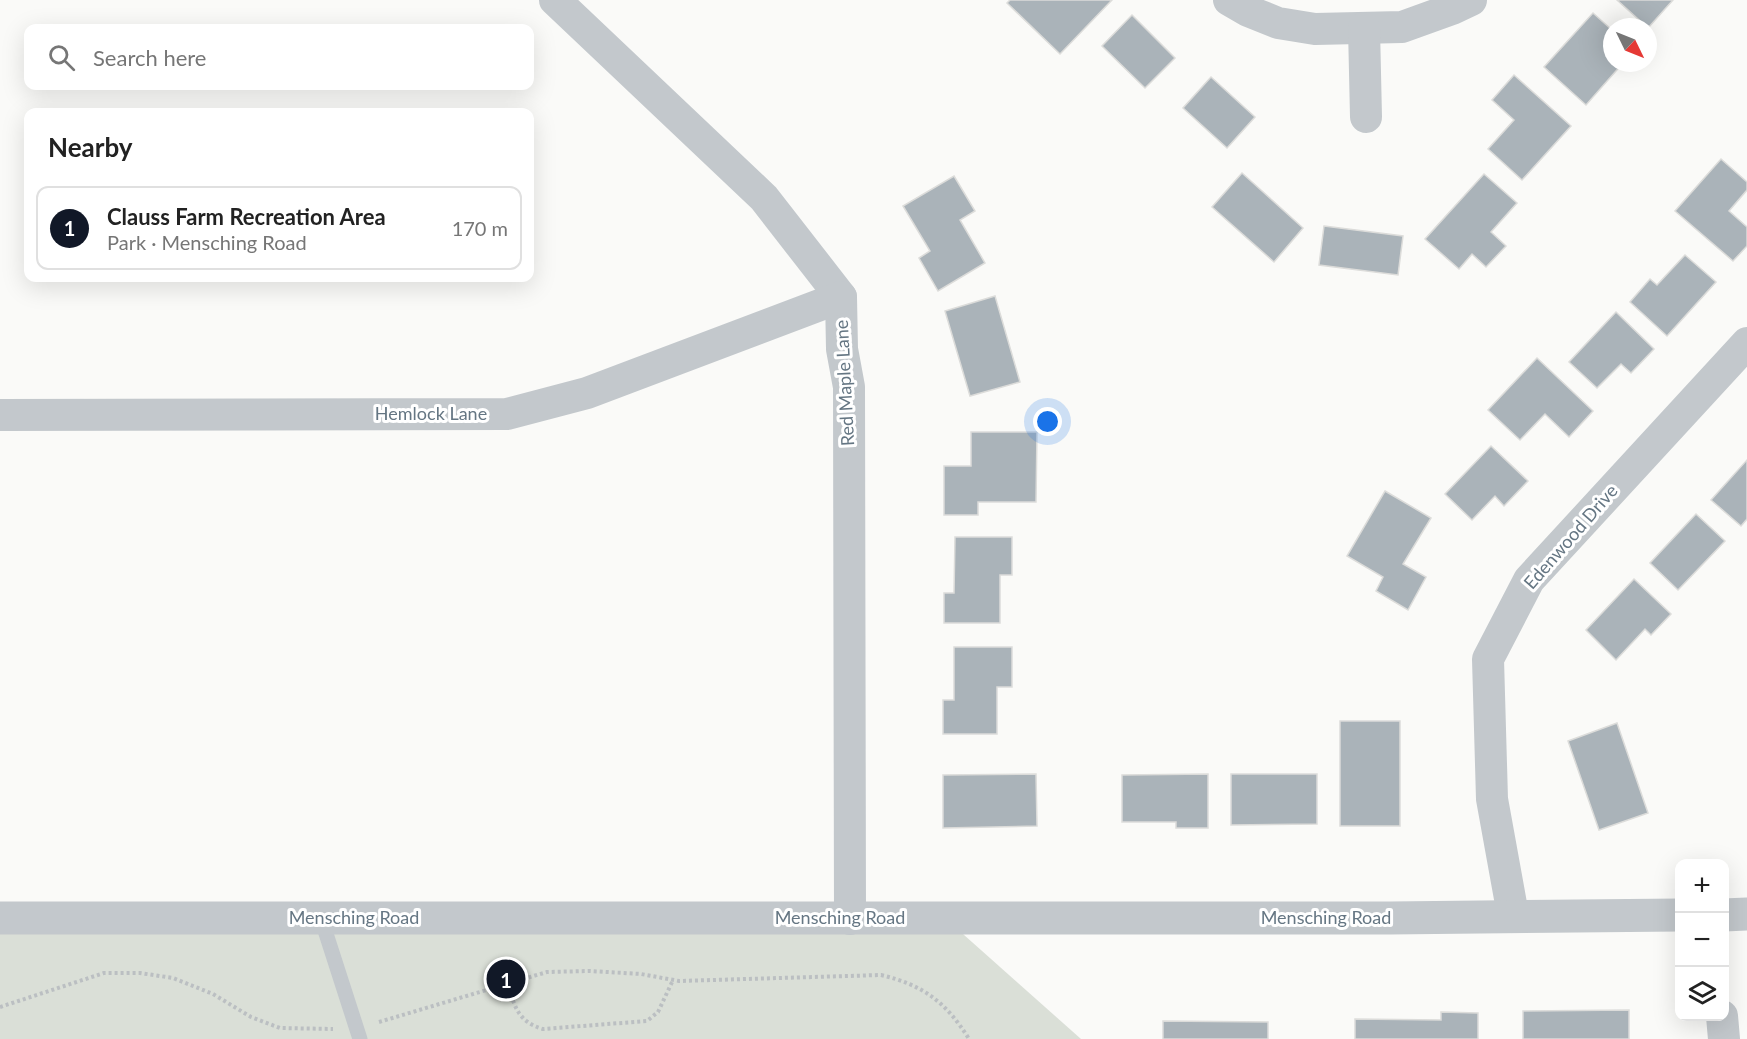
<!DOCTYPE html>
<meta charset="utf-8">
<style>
:root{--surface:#fff;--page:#f6f6f6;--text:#222;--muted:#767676;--line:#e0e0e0;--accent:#111827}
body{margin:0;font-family:Lato,sans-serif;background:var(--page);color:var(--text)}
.controls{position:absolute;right:18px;bottom:18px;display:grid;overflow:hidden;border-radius:12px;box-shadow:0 6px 24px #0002}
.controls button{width:54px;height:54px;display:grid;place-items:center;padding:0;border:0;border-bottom:2px solid var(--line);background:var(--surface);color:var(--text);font:30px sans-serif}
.compass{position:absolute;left:1603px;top:18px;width:54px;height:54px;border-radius:50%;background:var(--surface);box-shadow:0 6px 24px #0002;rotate:133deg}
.you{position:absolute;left:1048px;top:422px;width:21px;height:21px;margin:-15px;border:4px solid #fff;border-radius:50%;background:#1a73e8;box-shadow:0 0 0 9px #1a73e833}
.badge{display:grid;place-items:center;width:39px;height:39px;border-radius:50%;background:var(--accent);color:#fff;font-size:20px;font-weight:700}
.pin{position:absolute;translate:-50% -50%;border:3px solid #fff;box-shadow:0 2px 6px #0006}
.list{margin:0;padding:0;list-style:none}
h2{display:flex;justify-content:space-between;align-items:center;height:78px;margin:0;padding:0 24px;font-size:26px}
h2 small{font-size:20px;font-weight:400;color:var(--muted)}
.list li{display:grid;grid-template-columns:39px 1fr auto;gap:18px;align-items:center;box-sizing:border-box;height:84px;margin:0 12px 12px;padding:0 12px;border:2px solid var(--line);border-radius:12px}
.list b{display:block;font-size:22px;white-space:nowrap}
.list p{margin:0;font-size:20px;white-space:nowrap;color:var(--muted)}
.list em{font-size:20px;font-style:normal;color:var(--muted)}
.icon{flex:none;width:33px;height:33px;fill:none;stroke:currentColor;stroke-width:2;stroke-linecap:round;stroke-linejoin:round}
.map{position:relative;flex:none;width:1747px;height:1039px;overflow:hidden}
.search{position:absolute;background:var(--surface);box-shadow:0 6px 24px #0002;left:24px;top:24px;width:510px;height:66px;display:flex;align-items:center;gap:15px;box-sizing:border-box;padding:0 21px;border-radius:12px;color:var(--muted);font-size:22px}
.panel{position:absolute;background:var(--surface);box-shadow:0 6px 24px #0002;left:24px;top:108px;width:510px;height:174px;border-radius:12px}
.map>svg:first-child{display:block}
.green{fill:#dadfd7}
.building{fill:#aab3b9;stroke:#dcdcda;stroke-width:1.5}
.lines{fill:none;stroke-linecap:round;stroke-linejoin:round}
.path{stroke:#bbbfc2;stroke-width:4;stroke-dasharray:3 3;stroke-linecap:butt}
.service{stroke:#c3c8cc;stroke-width:15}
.minor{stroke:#c3c8cc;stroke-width:32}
.tertiary{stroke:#c3c8cc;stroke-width:33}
.labels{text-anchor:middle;stroke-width:6;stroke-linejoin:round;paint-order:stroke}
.street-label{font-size:18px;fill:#657683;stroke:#fff}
</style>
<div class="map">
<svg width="1747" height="1039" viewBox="0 0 1747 1039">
<rect width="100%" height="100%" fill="#fafaf8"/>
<path class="green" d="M0 911 945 918 1081 1039H0Z"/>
<g class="building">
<path d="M1010 0H1112L1060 54 1007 3Z"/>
<path d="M1617 0H1673L1648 28Z"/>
<path d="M1593 13 1612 30V63H1623L1586 105 1544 67Z"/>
<path d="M1132 15 1175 58 1145 88 1102 46Z"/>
<path d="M1514 75 1571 126 1522 180 1488 149 1514 120 1492 100Z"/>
<path d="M1211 77 1255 117 1227 148 1183 108Z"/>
<path d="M1721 159 1747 182V190L1729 211 1747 227V246L1733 261 1675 211Z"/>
<path d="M1242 173 1303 228 1274 262 1212 207Z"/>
<path d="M1484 174 1517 203 1491 232 1506 246 1486 267 1472 254 1459 269 1425 239Z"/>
<path d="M954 176 975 211 960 220 985 263 938 291 919 258 930 251 903 206Z"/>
<path d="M1324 226 1403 236 1398 275 1319 265Z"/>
<path d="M1685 255 1716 282 1667 336 1630 302 1650 279 1657 285Z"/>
<path d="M995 296 1020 382 970 396 945 311Z"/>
<path d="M1616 312 1654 349 1631 373 1621 364 1597 388 1569 362Z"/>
<path d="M1537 358 1593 411 1569 437 1545 414 1520 440 1488 410Z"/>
<path d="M971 432H1037L1036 502H978V515H944V466H971Z"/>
<path d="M1491 446 1528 481 1504 506 1495 496 1472 520 1445 494Z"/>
<path d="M1747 460V519L1741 526 1711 500Z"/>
<path d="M1385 491 1431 518 1403 564 1426 577 1408 610 1376 591 1383 577 1347 556Z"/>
<path d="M1696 514 1725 541 1678 590 1650 563Z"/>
<path d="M955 537H1012V575H1000V623H944V593H954Z"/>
<path d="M1634 579 1671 614 1651 635 1645 629 1616 660 1586 630Z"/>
<path d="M954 647H1012V687H997V734H943V700H954Z"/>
<rect x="1340" y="721" width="60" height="105"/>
<path d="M1617 723 1648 813 1599 830 1568 741Z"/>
<path d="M1036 774 1037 826 943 828V775Z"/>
<path d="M1208 774V828H1176V822H1122V775Z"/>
<path d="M1231 774H1317V824L1231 825Z"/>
<path d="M1629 1010V1039H1523V1011Z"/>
<path d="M1441 1012 1478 1013V1039H1355V1019L1441 1020Z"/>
<path d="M1163 1021 1268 1022V1039H1163Z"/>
</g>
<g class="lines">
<g class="path">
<path d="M508 983C514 1006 518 1022 543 1029L647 1021 658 1012 673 980"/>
<path d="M0 1007 104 973H140L173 978 213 994 251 1017 280 1028 333 1029"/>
<path d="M379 1022 547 972 590 971 641 974 679 981 881 975C923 985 946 1002 969 1039"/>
</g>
<path class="service" d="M321 918 360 1039"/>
<g class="minor">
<path d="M555 0 764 198 841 297 842 349 849 387 850 919"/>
<path d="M1229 0 1248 11 1278 23 1315 29 1402 27 1452 9 1471 0"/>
<path d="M1364 28 1366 117"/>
<path d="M0 415 507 414 587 393 841 297"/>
<path d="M1513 915 1492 799 1488 659 1529 580 1747 343"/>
<path d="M1722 1016 1724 1039"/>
</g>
<g class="tertiary">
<path d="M1724 915 1747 914"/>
<path d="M0 918H1390L1680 915"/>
</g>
</g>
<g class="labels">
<g class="street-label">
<text transform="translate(845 383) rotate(-93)" y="6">Red Maple Lane</text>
<text x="431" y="420">Hemlock Lane</text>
<text transform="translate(1571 537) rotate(-49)" y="6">Edenwood Drive</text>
<text x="354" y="924">Mensching Road</text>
<text x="840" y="924">Mensching Road</text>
<text x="1326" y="924">Mensching Road</text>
</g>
</g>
</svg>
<div class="controls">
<button>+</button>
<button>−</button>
<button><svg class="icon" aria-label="layers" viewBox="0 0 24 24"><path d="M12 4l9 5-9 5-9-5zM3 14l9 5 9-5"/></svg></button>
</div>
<svg class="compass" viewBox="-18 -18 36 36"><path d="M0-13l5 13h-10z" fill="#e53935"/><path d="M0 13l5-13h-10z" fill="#767676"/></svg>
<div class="you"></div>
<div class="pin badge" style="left:506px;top:979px">1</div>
<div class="search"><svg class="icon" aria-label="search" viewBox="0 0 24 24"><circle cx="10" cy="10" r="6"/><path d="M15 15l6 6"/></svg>Search here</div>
<section class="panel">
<h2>Nearby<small></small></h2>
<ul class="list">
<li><span class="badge">1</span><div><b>Clauss Farm Recreation Area</b><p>Park · Mensching Road</p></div><em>170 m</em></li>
</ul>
</section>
</div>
